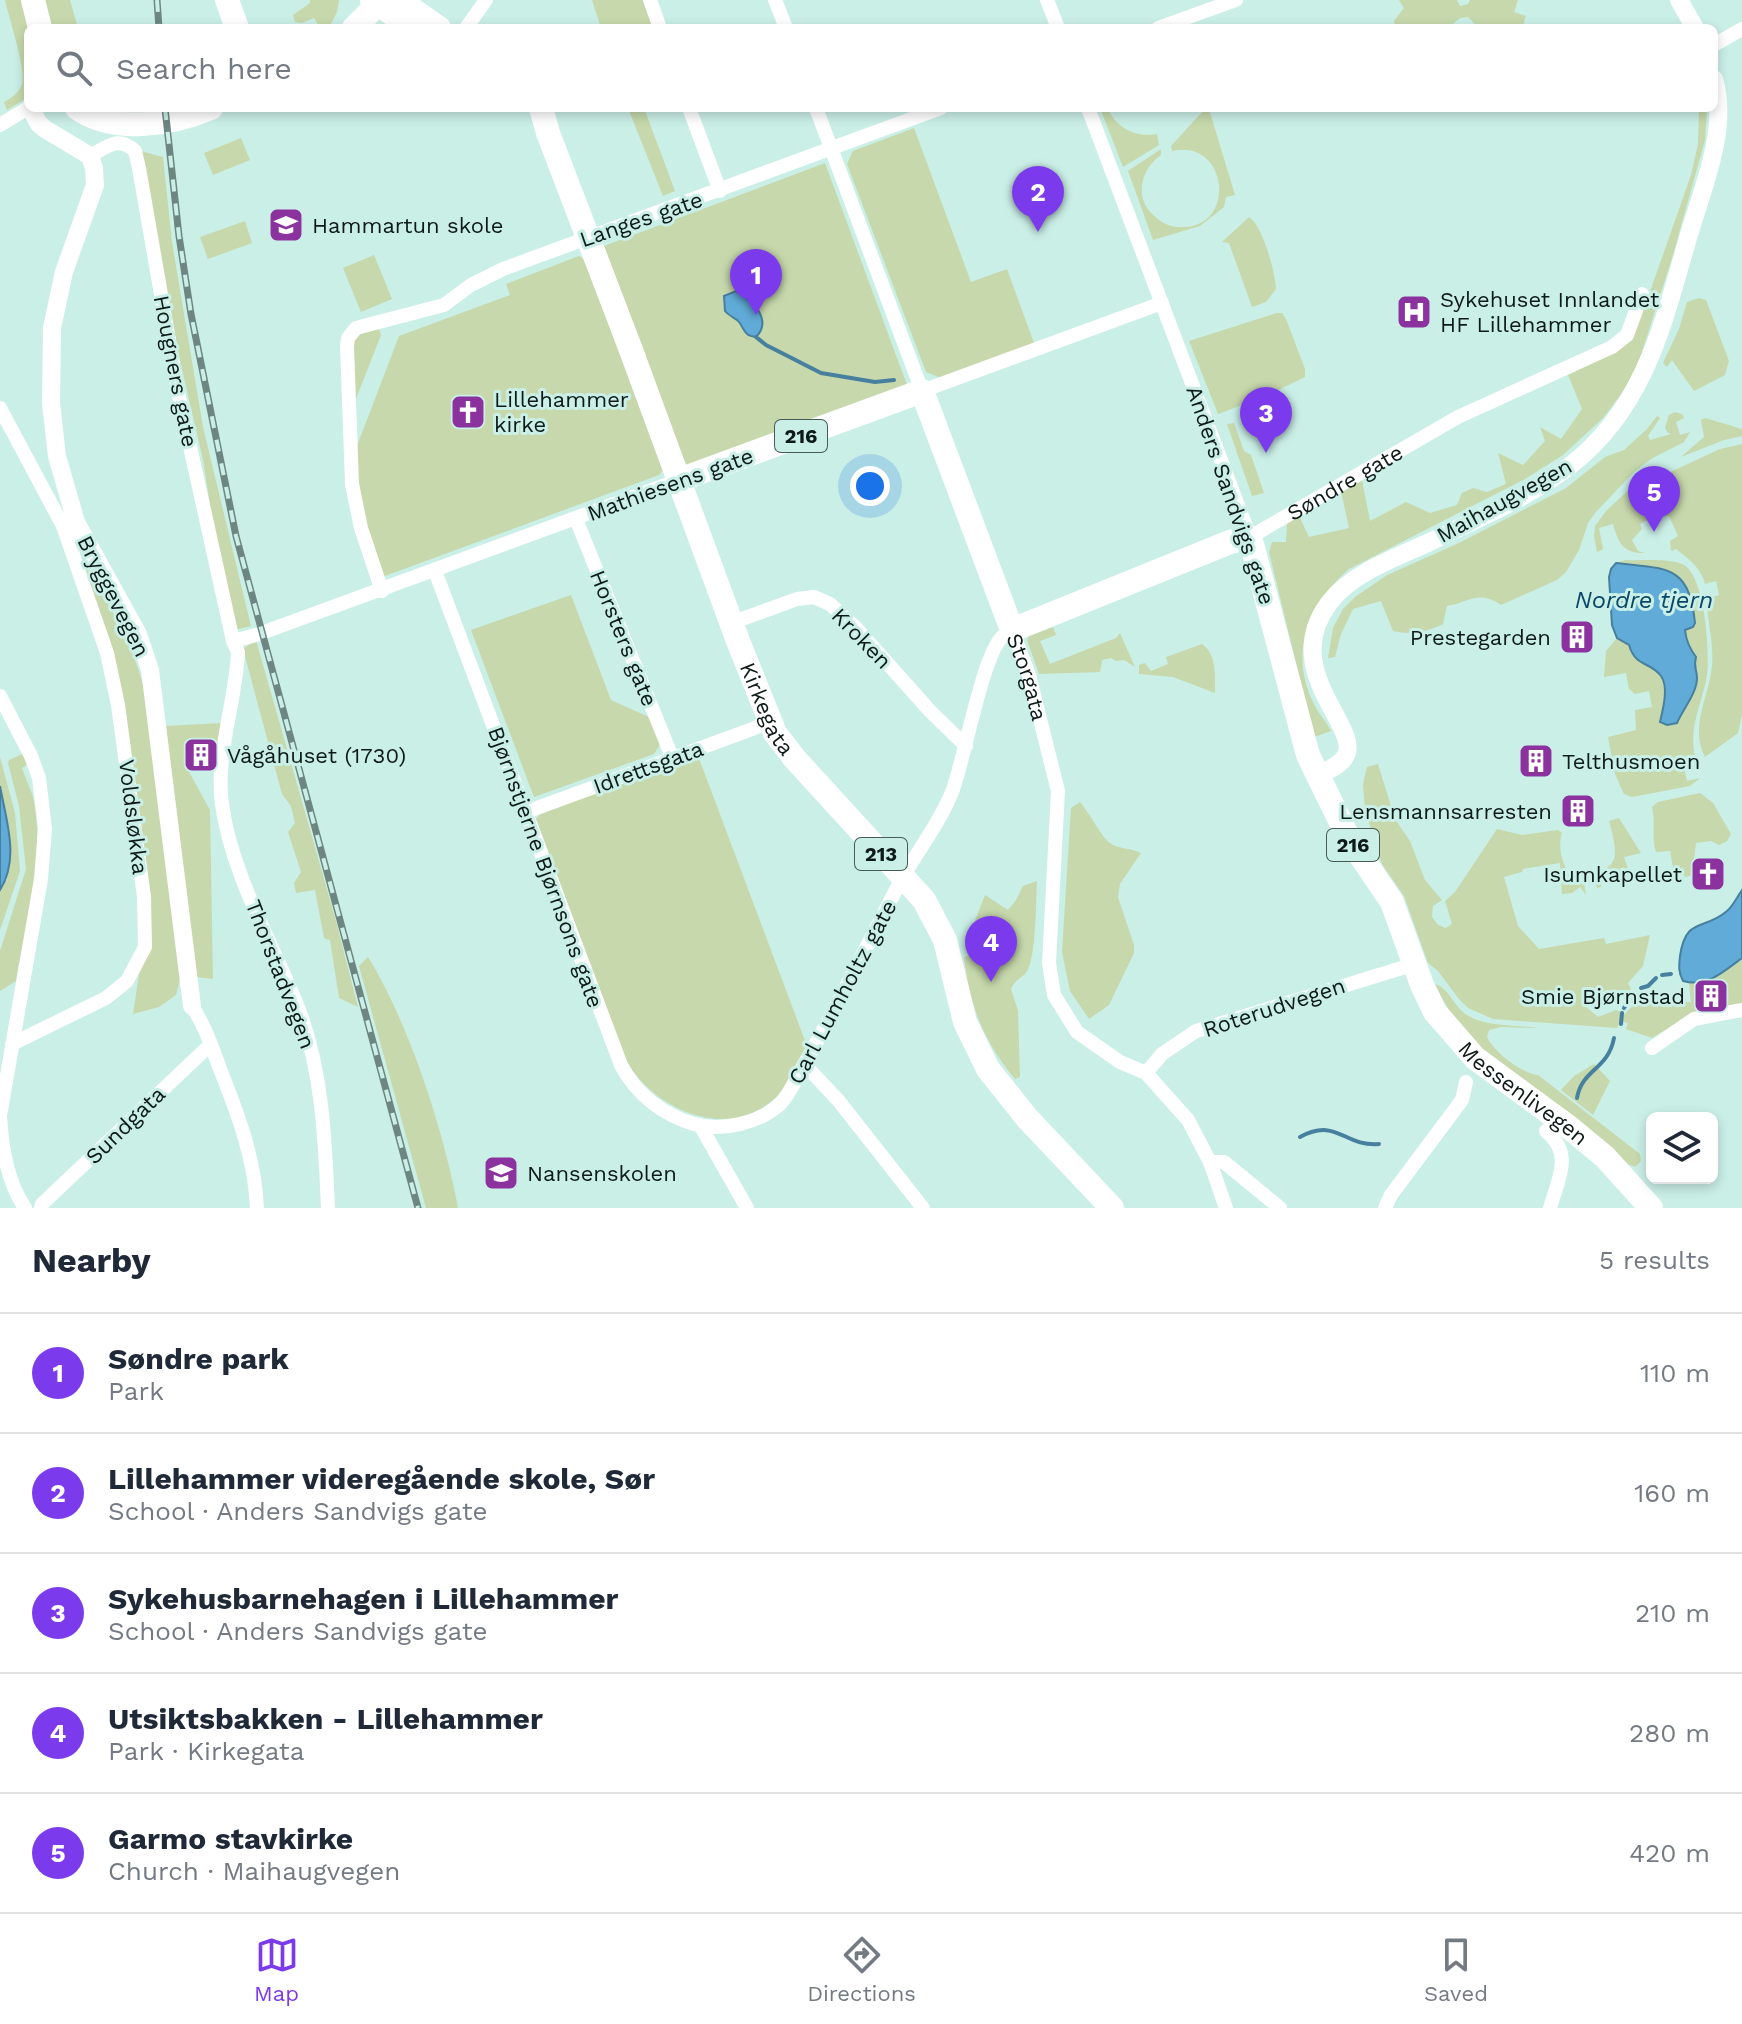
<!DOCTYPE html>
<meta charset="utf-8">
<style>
:root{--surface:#fff;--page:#f2f2f3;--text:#1f2937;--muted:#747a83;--line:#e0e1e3;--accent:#7c3aed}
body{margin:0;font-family:"Work Sans",sans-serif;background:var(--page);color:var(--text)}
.controls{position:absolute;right:24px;bottom:24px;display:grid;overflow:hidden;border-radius:12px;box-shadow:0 4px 12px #0003}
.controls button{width:72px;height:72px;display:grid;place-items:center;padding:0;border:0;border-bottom:2px solid var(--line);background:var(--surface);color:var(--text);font:40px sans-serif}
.you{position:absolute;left:870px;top:486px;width:28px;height:28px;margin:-20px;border:6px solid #fff;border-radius:50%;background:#1a73e8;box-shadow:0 0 0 12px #1a73e833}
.badge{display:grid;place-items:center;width:52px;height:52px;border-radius:50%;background:var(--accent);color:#fff;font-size:26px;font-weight:700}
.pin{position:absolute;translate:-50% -66px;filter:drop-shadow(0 2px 4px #0008)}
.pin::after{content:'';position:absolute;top:42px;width:28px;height:24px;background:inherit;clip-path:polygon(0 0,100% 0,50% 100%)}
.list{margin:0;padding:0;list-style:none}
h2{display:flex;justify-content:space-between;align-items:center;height:104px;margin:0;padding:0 32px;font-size:34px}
h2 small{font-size:26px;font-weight:400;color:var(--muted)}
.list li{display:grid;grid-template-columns:52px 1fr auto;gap:24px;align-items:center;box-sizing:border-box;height:120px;padding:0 32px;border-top:2px solid var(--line)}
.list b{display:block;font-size:30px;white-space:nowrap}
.list p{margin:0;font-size:26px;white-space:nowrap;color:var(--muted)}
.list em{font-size:26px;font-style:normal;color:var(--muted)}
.icon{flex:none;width:44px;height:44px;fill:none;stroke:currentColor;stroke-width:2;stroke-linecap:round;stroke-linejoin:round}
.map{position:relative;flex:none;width:1742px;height:1208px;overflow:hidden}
.search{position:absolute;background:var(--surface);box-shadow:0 4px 12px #0003;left:24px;right:24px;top:24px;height:88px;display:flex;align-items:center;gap:20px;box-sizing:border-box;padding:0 28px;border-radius:12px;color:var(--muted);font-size:30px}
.sheet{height:704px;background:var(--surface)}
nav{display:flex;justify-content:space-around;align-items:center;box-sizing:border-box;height:112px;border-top:2px solid var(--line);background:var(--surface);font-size:22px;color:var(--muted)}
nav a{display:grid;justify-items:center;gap:4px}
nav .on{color:var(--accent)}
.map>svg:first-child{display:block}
.green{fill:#c6d8ac}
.water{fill:#60abd8;stroke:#47809e;stroke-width:2}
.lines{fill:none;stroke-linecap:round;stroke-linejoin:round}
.stream{stroke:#47809e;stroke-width:4}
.minor{stroke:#fff;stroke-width:14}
.tertiary{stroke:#fff;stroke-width:18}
.primary{stroke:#fff;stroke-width:24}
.trunk{stroke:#fff;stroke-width:24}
.rail-casing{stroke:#6d8681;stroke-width:7}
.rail{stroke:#caefe7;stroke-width:4;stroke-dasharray:12;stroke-linecap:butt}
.labels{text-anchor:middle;stroke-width:6;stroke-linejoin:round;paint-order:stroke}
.shield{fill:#caefe7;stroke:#465a56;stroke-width:2}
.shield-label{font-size:20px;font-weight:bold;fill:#0d1a18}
.street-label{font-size:22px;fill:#0d1a18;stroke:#caefe7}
.poi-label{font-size:22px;fill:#0d1a18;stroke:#caefe7;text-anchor:start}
.water-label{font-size:24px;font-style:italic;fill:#084766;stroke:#caefe7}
</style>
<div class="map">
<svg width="1742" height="1208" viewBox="0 0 1742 1208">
<rect width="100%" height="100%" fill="#caefe7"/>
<g class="green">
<path d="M5 0H22L28 28V97L7 110 4 102C11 98 19 93 22 84 26 69 9 18 5 0Z"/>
<path d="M41 0H70L78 28H50Z"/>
<path d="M310 0H339L337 12 329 28H320L314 18 302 23 295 22 293 15 310 3Z"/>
<path d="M592 0H644L654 28H601Z"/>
<path d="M1399 0H1457L1460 6 1468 4 1470 0H1518L1514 12 1526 16 1522 28H1479L1468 17 1460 18 1448 28H1395L1394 21 1404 8Z"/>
<path d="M628 108H644L675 191 663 196Z"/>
<path d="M1100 108H1107C1117 128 1135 138 1157 134L1159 145 1123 167Z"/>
<path d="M1699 108H1707L1705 140 1673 255 1640 358 1625 389 1603 418 1563 455 1525 479 1349 569C1307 605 1288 655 1315 706 1320 716 1326 721 1331 731L1314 737 1269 552 1272 542H1286L1287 523 1299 516 1309 537 1349 528 1341 491 1362 480 1370 521 1406 502 1430 513 1457 505 1462 493 1473 488 1487 492 1506 484 1498 453 1523 465 1545 441 1540 427 1561 439 1582 409 1568 375C1595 361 1622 352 1638 326L1691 175 1698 144Z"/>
<path d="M1209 109 1235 195 1226 197 1224 207 1200 226 1153 240 1128 171 1161 149V155C1142 168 1134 195 1151 213 1161 223 1170 228 1184 227 1238 225 1227 138 1172 151L1171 146 1203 111Z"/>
<path d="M914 128 971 282 1007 269 1034 343 941 378 926 372 847 164 853 151Z"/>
<path d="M241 138 250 160 213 175 204 153Z"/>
<path d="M141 151 163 157 172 242 203 427 251 626 235 630 221 575 203 460 178 352Z"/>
<path d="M825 163 907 385 686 466 604 246Z"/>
<path d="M1249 217C1263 226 1275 272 1276 289L1266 302 1252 307 1229 243 1222 242Z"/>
<path d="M245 221 252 243 208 259 200 237Z"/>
<path d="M374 255 392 299 361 312 343 268Z"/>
<path d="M579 256 584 259 663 470 659 475 385 576 381 574 363 513 355 451 399 336 510 295 506 284Z"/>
<path d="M1699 298 1706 300 1729 361 1725 375 1694 391 1672 360 1667 367 1663 363 1679 329 1687 302Z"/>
<path d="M1277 313H1282L1286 319 1305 369V377L1264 397 1218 414 1189 341Z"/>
<path d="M373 329H379L381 335 352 409 353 342 363 332Z"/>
<path d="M1675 412 1682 414 1684 418 1676 422 1680 435 1690 432 1684 442 1651 459 1635 471 1596 512 1588 523 1579 550 1566 572 1557 580 1501 605C1479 589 1467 603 1447 606L1443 624C1428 632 1409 635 1393 631L1381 601 1353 609 1341 634 1335 657 1328 658 1333 628 1343 609 1355 597 1387 575 1459 543 1566 488 1605 457 1624 450 1647 429 1657 416 1660 418 1648 436 1650 440 1671 434 1667 432 1665 427 1669 415Z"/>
<path d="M1705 418 1742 429V436L1724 440 1681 457 1704 437 1701 420Z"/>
<path d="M1234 423 1244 451 1251 455 1264 493 1252 496 1227 424Z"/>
<path d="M1742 444V714L1738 733 1705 757C1689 727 1709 697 1712 666 1714 646 1708 624 1707 604L1709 598 1719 595 1716 581 1705 584C1701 568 1689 559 1676 549L1671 551 1670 541 1678 536 1669 516 1651 518 1640 524 1642 529 1632 540 1638 551 1645 553C1623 554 1618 542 1613 524L1599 528 1603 549 1597 552 1594 536 1595 526 1606 511 1635 484 1666 474 1720 449Z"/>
<path d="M80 556C109 605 135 644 147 701L181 975 176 995 159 1007 133 1014 139 974 148 947 141 844Z"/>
<path d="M1626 560C1643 561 1665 558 1682 564 1705 573 1710 652 1707 675 1702 706 1687 728 1696 760L1683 763 1687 781 1700 778 1690 786 1632 797 1624 794 1615 774 1608 737 1636 730 1635 710 1652 707 1649 691 1635 694 1629 689 1626 673 1604 677 1606 651 1617 638 1629 645C1636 668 1650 662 1661 676 1669 687 1663 709 1660 721L1677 723C1683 709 1697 693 1697 678 1697 669 1693 667 1696 657 1690 649 1686 642 1685 630L1689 628 1660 569 1616 563Z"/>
<path d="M571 595 611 700 651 718 661 743 654 754 534 797 471 630Z"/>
<path d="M1053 627 1056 635 1040 641 1050 664 1116 638 1120 633 1135 667 1124 660 1116 661 1111 658 1102 660 1100 672 1039 674 1027 640 1029 636Z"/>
<path d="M256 640 336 921 358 1007 339 998 330 940 324 938 315 890 296 893 294 883 301 872 288 832 295 823 291 806 282 794 243 649Z"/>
<path d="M1202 644C1217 655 1215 675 1215 693L1173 677 1139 674V665L1145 663 1151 671 1168 664 1166 657Z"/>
<path d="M222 723 218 750 213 744 194 738 184 743 188 770 210 810 213 979 196 977 166 726Z"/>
<path d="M697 753 807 1046C798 1064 789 1086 774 1099 726 1142 654 1109 626 1061L536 819 542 812Z"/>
<path d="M22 754 28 764 22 768C25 778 30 787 33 797 46 858 26 922 16 981L0 991V951L26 869 19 806 8 763 9 760Z"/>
<path d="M0 757 15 813 20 871 0 930V890L7 880 8 831 0 786Z"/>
<path d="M1378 764 1395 819 1410 841 1425 880 1442 900 1433 906 1432 917 1438 925 1446 928 1452 924 1445 901 1455 892 1497 829 1522 835 1558 830 1562 833C1557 849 1563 866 1573 880 1618 868 1621 865 1609 821L1619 818 1641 853 1624 857 1632 880 1601 883V887L1597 888 1594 878 1584 882 1586 895 1580 887 1572 893 1562 894 1560 863 1523 869 1522 872 1504 877 1518 926 1539 949 1604 938 1606 944 1650 935 1643 966 1628 983 1631 989 1606 1002 1585 1006 1598 1017 1616 1010 1625 1014 1637 1001 1654 992 1677 1002H1691L1689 983 1712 979 1742 958V1006L1691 1014 1652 1038 1626 1029 1628 1023 1621 1021 1617 1028 1493 1019 1468 1008 1458 998 1438 971 1428 963 1404 896 1382 864 1365 810 1363 784 1367 767Z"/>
<path d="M1700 793 1713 803 1731 834 1727 841 1719 845 1711 841 1696 843 1692 875 1686 877 1673 867 1670 851 1656 852C1651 838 1656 823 1652 807L1658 802Z"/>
<path d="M1080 802C1089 812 1102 838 1110 843 1118 849 1132 848 1141 853L1120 884 1118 897 1134 945V953L1109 1005 1089 1019 1070 991 1062 952 1071 808Z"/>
<path d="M1037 881C1036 899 1036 958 1027 971 1022 979 1017 977 1011 989L1018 1011 1020 1077 1015 1079C983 1040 970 1007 964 957L977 954 973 944 965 946 985 895 1008 910 1016 900 1023 886Z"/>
<path d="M368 957C409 1023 444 1132 458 1208H426L359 966Z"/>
<path d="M1435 984C1449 988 1454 1007 1467 1015 1486 1027 1517 1025 1538 1028L1501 1027 1489 1030 1487 1037C1494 1052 1521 1073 1538 1075L1640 1154 1641 1161 1635 1167 1628 1164 1611 1148C1548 1101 1468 1058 1435 984Z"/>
<path d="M1594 1064 1610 1081 1593 1115 1561 1090 1574 1076Z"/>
</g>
<g class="water">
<path d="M736 291C752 299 773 320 756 337 744 336 745 330 739 322 736 318 729 316 725 311L724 296Z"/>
<path d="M1616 563C1667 569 1689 564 1695 623L1693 627 1685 630C1686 641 1690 649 1696 657 1693 667 1697 669 1697 678 1697 693 1683 709 1677 723L1667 725 1660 722C1663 709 1669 687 1661 676 1650 661 1636 668 1629 645L1617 638 1612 625 1609 577 1611 569Z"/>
<path d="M0 786C6 820 20 859 0 890Z"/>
<path d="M1742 890V958C1724 971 1707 988 1683 981 1678 972 1679 965 1680 956 1686 916 1704 931 1727 911 1733 906 1737 897 1742 890Z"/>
</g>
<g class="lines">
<g class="stream">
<path d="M756 337 766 345 821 373 875 382 894 380"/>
<path d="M1662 975 1671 974"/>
<path d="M1641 988 1648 986 1656 978"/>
<path d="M1624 1008 1634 993"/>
<path d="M1621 1024 1622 1013"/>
<path d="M1577 1098C1582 1069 1608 1070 1614 1038"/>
<path d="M1300 1137C1337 1117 1344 1147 1379 1144"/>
</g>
<g class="minor">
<path d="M650 0 660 28"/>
<path d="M775 0 786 28"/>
<path d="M1047 0 1058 28"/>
<path d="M466 28 486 0"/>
<path d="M1158 28 1236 0"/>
<path d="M1714 45 1742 29"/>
<path d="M689 108 720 191"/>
<path d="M816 108 922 391 1162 303"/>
<path id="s1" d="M1088 108 1250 537 1458 417 1612 347 1627 335 1642 294"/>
<path d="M0 125 28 108"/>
<path d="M90 156C107 147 118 135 135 151L139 168 178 392 233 641 238 652C236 701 215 756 222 804 232 878 275 946 301 1015 323 1078 325 1142 328 1208"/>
<path d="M0 408 63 526 72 523"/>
<path d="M576 519 672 757"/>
<path id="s2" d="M435 571 621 1065C636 1094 663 1115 694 1124 722 1132 759 1123 780 1104 791 1093 797 1076 805 1063 838 1005 867 945 898 886 914 855 939 825 952 792 965 758 982 657 1002 637 1003 636 1012 631 1012 630L1029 675 1058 791 1049 963 1054 995 1077 1032 1120 1062 1146 1073 1188 1120 1210 1162 1226 1208"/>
<path d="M382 591 361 528 352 484 347 346 348 338 356 328 444 305 471 285 503 269 941 108"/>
<path d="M731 623 797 599 814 597 830 604 856 628 930 711 966 746"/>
<path d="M267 631 679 480"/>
<path d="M233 641 256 635"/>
<path d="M0 696 31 756 39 778 45 829 41 879 0 1116C2 1148 7 1181 25 1208"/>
<path d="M526 812 755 728 768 720"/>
<path d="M192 1006C205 1026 212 1047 220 1069 238 1114 255 1159 257 1208"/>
<path d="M12 1044 106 998 127 981 145 947 144 897 118 705 107 653 63 526"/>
<path d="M1652 1048 1694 1019 1742 1010"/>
<path d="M804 1064 838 1100 923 1208"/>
<path d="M1146 1073 1162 1054 1196 1031 1415 964"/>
<path d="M700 1125 747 1208"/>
<path d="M1546 1131C1574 1154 1558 1179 1550 1208"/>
<path d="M1210 1162H1224L1280 1208"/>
<path d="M41 1208 42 1204 211 1044"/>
<path d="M1385 1208 1391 1195 1462 1100 1466 1082"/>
</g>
<g class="tertiary">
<path d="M1679 0 1695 28"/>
<path d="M30 108 39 124 45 129 90 156 94 168 95 185 64 272 52 328 51 403 57 456 76 522 138 634 150 670 192 1006"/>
<path d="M1316 776C1326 771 1341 766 1346 755 1360 726 1279 670 1329 603 1352 572 1398 557 1432 541 1478 518 1530 497 1571 465 1645 407 1663 324 1688 238 1702 189 1729 130 1714 79"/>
</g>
<g class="primary">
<path d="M372 0 413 28"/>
<path d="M399 0 439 28"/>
<path id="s3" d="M541 108 548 133 631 350 738 641 775 733 795 759 924 900 945 940 965 1022 988 1069 1027 1118 1112 1208"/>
<path id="s4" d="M679 480 922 391 1012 630 1230 542 1250 537 1308 755 1348 837 1392 902 1422 985 1435 1012 1475 1058 1570 1128 1605 1157 1651 1208"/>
</g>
<g class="trunk">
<path d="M33 0 40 28"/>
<path d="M227 0 237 28"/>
<path d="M354 28 378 4V0"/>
<path d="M77 108C114 134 171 125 211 108"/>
</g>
<defs>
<g id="rail">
<path d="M157 0 159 28"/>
<path d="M165 108 179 236 191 314 236 536 418 1208"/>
</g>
</defs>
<use href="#rail" class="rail-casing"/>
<use href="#rail" class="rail"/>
</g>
<defs>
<symbol id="school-square" viewBox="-11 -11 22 22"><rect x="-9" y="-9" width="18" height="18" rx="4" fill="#8b329e" stroke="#caefe7"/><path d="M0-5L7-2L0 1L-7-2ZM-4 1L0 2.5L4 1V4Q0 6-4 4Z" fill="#fff"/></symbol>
<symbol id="hospital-square" viewBox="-11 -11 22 22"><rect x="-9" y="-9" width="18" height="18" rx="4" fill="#8b329e" stroke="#caefe7"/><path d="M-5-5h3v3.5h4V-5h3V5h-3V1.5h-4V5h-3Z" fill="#fff"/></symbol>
<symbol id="church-square" viewBox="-11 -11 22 22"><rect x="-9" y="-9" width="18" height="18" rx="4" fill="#8b329e" stroke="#caefe7"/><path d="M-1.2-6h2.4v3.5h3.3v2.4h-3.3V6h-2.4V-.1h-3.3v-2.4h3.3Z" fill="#fff"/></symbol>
<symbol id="building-square" viewBox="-11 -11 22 22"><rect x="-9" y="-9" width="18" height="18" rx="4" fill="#8b329e" stroke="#caefe7"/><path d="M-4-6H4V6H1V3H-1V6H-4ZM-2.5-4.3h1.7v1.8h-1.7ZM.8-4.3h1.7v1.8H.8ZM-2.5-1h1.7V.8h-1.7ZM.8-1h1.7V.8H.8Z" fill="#fff"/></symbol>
</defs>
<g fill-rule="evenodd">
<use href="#school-square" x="266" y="205" width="40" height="40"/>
<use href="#hospital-square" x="1394" y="292" width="40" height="40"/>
<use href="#church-square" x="448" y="392" width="40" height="40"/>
<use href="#building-square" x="1557" y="617" width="40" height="40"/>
<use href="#building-square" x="181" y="735" width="40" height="40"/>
<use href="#building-square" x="1516" y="741" width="40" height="40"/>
<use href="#building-square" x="1558" y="791" width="40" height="40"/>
<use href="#church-square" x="1688" y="854" width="40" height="40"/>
<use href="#building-square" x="1691" y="976" width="40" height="40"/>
<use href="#school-square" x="481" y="1153" width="40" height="40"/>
</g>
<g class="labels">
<g class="shield">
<rect x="775" y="420" width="52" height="32" rx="6"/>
<rect x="1327" y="829" width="52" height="32" rx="6"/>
<rect x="855" y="838" width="52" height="32" rx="6"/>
</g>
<g class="shield-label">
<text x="801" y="443">216</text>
<text x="1353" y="852">216</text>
<text x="881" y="861">213</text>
</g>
<g class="street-label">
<text transform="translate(641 219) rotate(-19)" y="8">Langes gate</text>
<text transform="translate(176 371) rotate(79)" y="8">Hougners gate</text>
<text dy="8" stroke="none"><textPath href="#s1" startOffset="568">Søndre gate</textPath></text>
<text transform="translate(670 484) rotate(-20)" y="8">Mathiesens gate</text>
<text transform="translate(1231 495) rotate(71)" y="8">Anders Sandvigs gate</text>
<text transform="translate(1504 500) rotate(-29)" y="8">Maihaugvegen</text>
<text transform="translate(114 596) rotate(63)" y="8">Bryggevegen</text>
<text transform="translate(624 638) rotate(68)" y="8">Horsters gate</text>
<text transform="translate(862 638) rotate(46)" y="8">Kroken</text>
<text dy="8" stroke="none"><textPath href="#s2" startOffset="1298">Storgata</textPath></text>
<text dy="8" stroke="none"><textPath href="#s3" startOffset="642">Kirkegata</textPath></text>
<text transform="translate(648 767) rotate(-20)" y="8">Idrettsgata</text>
<text transform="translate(134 817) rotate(83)" y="8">Voldsløkka</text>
<text transform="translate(546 867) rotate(70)" y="8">Bjørnstjerne Bjørnsons gate</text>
<text transform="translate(281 974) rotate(69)" y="8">Thorstadvegen</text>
<text transform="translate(842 992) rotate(-62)" y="8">Carl Lumholtz gate</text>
<text transform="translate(1274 1007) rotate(-18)" y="8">Roterudvegen</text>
<text dy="8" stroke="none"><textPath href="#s4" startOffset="1404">Messenlivegen</textPath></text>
<text transform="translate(125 1125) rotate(-44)" y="8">Sundgata</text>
</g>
<g class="poi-label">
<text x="312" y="233">Hammartun skole</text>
<text x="1440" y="307">Sykehuset Innlandet<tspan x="1440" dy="25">HF Lillehammer</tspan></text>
<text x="494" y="407">Lillehammer<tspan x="494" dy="25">kirke</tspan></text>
<text x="1551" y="645" text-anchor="end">Prestegarden</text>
<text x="227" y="763">Vågåhuset (1730)</text>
<text x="1562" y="769">Telthusmoen</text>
<text x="1552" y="819" text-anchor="end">Lensmannsarresten</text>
<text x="1682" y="882" text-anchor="end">Isumkapellet</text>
<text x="1685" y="1004" text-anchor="end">Smie Bjørnstad</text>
<text x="527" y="1181">Nansenskolen</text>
</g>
<g class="water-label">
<text x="1644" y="608">Nordre tjern</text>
</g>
</g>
</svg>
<div class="controls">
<button><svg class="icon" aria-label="layers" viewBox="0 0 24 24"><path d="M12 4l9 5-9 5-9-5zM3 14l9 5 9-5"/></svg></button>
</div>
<div class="you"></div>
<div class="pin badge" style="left:756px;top:315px">1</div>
<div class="pin badge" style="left:1038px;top:232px">2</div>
<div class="pin badge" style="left:1266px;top:453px">3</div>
<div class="pin badge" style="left:991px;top:982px">4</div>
<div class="pin badge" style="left:1654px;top:532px">5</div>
<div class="search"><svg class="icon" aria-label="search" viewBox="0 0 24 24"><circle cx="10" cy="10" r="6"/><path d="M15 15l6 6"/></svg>Search here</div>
</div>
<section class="sheet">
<h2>Nearby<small>5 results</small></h2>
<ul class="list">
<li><span class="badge">1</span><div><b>Søndre park</b><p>Park</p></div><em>110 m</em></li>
<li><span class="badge">2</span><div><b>Lillehammer videregående skole, Sør</b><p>School · Anders Sandvigs gate</p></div><em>160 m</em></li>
<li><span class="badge">3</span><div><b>Sykehusbarnehagen i Lillehammer</b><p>School · Anders Sandvigs gate</p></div><em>210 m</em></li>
<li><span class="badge">4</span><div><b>Utsiktsbakken - Lillehammer</b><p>Park · Kirkegata</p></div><em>280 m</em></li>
<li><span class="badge">5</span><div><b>Garmo stavkirke</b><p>Church · Maihaugvegen</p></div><em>420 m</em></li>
</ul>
</section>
<nav>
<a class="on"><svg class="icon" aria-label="map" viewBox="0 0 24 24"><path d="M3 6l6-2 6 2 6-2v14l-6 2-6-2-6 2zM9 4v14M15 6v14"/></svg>Map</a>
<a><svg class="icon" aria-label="directions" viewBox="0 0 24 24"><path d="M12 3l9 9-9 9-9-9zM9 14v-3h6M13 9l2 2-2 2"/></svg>Directions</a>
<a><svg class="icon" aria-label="saved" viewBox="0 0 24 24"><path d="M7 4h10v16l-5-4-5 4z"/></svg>Saved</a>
</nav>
